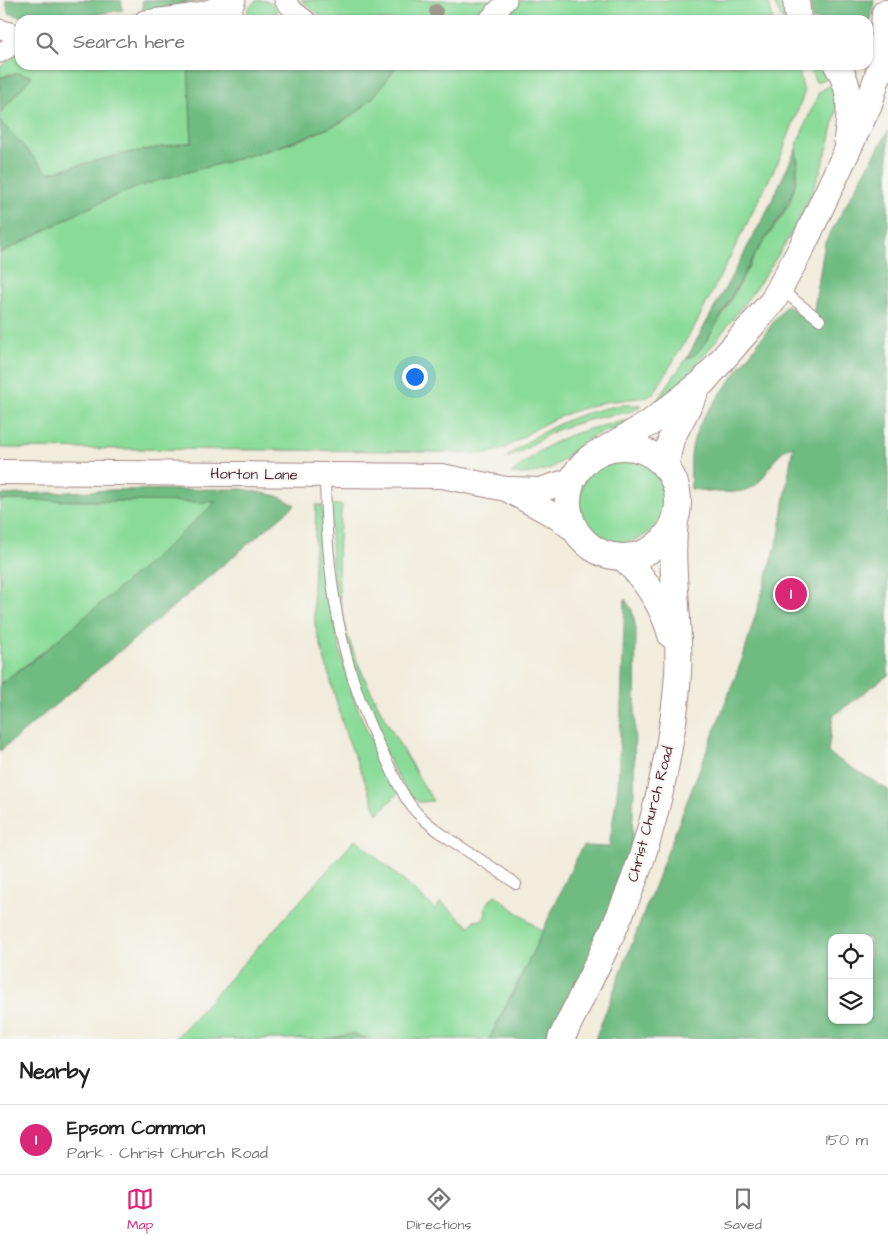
<!DOCTYPE html>
<meta charset="utf-8">
<style>
:root{--surface:#fff;--page:#f6f6f6;--text:#222;--muted:#767676;--line:#e0e0e0;--accent:#db2777}
body{margin:0;font-family:"Architects Daughter",sans-serif;background:var(--page);color:var(--text)}
.controls{position:absolute;right:15px;bottom:15px;display:grid;overflow:hidden;border-radius:10px;box-shadow:0 1px 4px #0004}
.controls button{width:45px;height:45px;display:grid;place-items:center;padding:0;border:0;border-bottom:1px solid var(--line);background:var(--surface);color:var(--text);font:25px sans-serif}
.you{position:absolute;left:414px;top:376px;width:18px;height:18px;margin:-12px;border:4px solid #fff;border-radius:50%;background:#1a73e8;box-shadow:0 0 0 8px #1a73e833}
.badge{display:grid;place-items:center;width:32px;height:32px;border-radius:50%;background:var(--accent);color:#fff;font-size:16px;font-weight:700}
.pin{position:absolute;translate:-50% -50%;border:2px solid #fff;box-shadow:0 1px 5px #0006}
.list{margin:0;padding:0;list-style:none}
h2{display:flex;justify-content:space-between;align-items:center;height:65px;margin:0;padding:0 20px;font-size:21px}
h2 small{font-size:16px;font-weight:400;color:var(--muted)}
.list li{display:grid;grid-template-columns:32px 1fr auto;gap:15px;align-items:center;box-sizing:border-box;height:70px;padding:0 20px;border-top:1px solid var(--line)}
.list b{display:block;font-size:19px;white-space:nowrap}
.list p{margin:0;font-size:16px;white-space:nowrap;color:var(--muted)}
.list em{font-size:16px;font-style:normal;color:var(--muted)}
.icon{flex:none;width:28px;height:28px;fill:none;stroke:currentColor;stroke-width:2;stroke-linecap:round;stroke-linejoin:round}
.map{position:relative;flex:none;width:888px;height:1039px;overflow:hidden}
.search{position:absolute;background:var(--surface);box-shadow:0 1px 4px #0004;left:15px;right:15px;top:15px;height:55px;display:flex;align-items:center;gap:12px;box-sizing:border-box;padding:0 18px;border-radius:15px;color:var(--muted);font-size:19px}
.sheet{height:135px;background:var(--surface)}
nav{display:flex;justify-content:space-around;align-items:center;box-sizing:border-box;height:70px;border-top:1px solid var(--line);background:var(--surface);font-size:14px;color:var(--muted)}
nav a{display:grid;justify-items:center;gap:2px}
nav .on{color:var(--accent)}
.map>svg:first-child{display:block}
.green{fill:#8adb9a;stroke:#6a7d62}
.forest{fill:#6fbb82;stroke:#5c6d56;fill-rule:evenodd}
.lines{fill:none;stroke-linecap:round;stroke-linejoin:round}
.service-casing{stroke:#9e8683;stroke-width:12}
.minor-casing{stroke:#9e8683;stroke-width:21}
.tertiary-casing{stroke:#9e8683;stroke-width:26}
.secondary-casing{stroke:#9e8683;stroke-width:28}
.service{stroke:#fff;stroke-width:10}
.minor{stroke:#fff;stroke-width:19}
.tertiary{stroke:#fff;stroke-width:24}
.secondary{stroke:#fff;stroke-width:26}
.tree{fill:#a09a8c}
.labels{text-anchor:middle;stroke-width:4;stroke-linejoin:round;paint-order:stroke}
.street-label{font-size:15px;fill:#4a1f2b;stroke:#f6f6f2}
</style>
<div class="map">
<svg width="888" height="1039" viewBox="0 0 888 1039">
<rect width="100%" height="100%" fill="#f6f6f2"/>
<filter id="ink" filterUnits="userSpaceOnUse"><feTurbulence type="fractalNoise" baseFrequency=".02" numOctaves="2"/><feDisplacementMap in="SourceGraphic" scale="10" xChannelSelector="R" yChannelSelector="G"/><feConvolveMatrix kernelMatrix="1 2 1 2 8 2 1 2 1" color-interpolation-filters="sRGB"/></filter>
<filter id="wash" filterUnits="userSpaceOnUse"><feTurbulence type="fractalNoise" baseFrequency=".0096" numOctaves="4" result="noise"/><feDisplacementMap in="SourceGraphic" scale="20" xChannelSelector="R" yChannelSelector="G"/><feGaussianBlur stdDeviation="1.12" result="paint"/><feColorMatrix in="noise" values="0 0 0 0 0 0 0 0 0 0 0 0 0 0 0 0 0 1.4 0 .05"/><feComposite in="paint" operator="in"/></filter>
<g filter="url(#wash)">
<rect width="100%" height="100%" fill="#f1ecdb"/>
<g class="green">
<path d="M257 0C270 0 280 5 276 20H247L248 8Z"/>
<path d="M301 0H490L464 20H326Z"/>
<path d="M521 0H768L773 20H502Z"/>
<path d="M775 0H780L791 20H783L775 5Z"/>
<path d="M20 51V65H188L192 142 127 153 48 173 0 121V113L32 76 9 74 0 78V67Z"/>
<path d="M391 65H798L804 93 782 154 697 322 654 393 648 397 605 402 568 413 542 425 505 448 487 454 396 451 0 448V253C47 231 91 203 141 186 195 168 251 158 305 138 321 131 339 125 353 115 371 102 383 85 395 67Z"/>
<path d="M808 65H827L833 77 816 82Z"/>
<path d="M834 83C839 104 835 118 830 139 813 207 774 266 731 321 707 353 683 382 652 407L687 358 696 354 723 314 755 255 782 216 790 202 796 181 798 161 796 149 799 139 819 92Z"/>
<path d="M624 405H641C635 414 612 414 601 417 585 421 568 425 553 432 536 440 523 454 505 458 541 430 578 411 624 405Z"/>
<path d="M636 419C620 429 605 430 589 438 578 444 570 455 559 463 546 473 528 474 511 474 553 436 581 429 636 419Z"/>
<circle cx="622" cy="500" r="42"/>
<path d="M0 500 217 502C149 567 76 629 0 684Z"/>
<path d="M316 505H322C327 576 333 646 360 714 370 741 385 766 399 792L378 814 345 732 315 625 313 592Z"/>
<path d="M330 505H342C338 541 336 577 342 612 352 670 403 750 433 801L419 802C384 779 345 646 337 603 330 572 332 537 330 505Z"/>
<path d="M356 839 435 909 441 902 469 926 474 921 482 920 486 914 485 906 495 895 543 932 489 1039H369L351 1034 326 1039H175Z"/>
</g>
<g class="forest">
<path d="M6 0H121L123 10C84 16 46 26 8 13Z"/>
<path d="M142 0H207L143 11Z"/>
<path d="M810 0H874L872 17 868 26V20H812Z"/>
<path d="M188 65 396 66C386 82 376 96 362 108 346 122 325 130 305 137 252 158 195 168 141 186 91 203 47 231 0 253V121L48 173 127 153 192 142Z"/>
<path d="M18 73 32 76 0 113V78Z"/>
<path d="M888 131V675L833 716 828 753 888 790V1039H595L743 657 779 536 793 446C771 451 768 484 746 490 728 495 709 491 691 489 690 458 689 442 705 415L786 305 812 321 825 242ZM832 938H869V1020H832Z"/>
<path d="M796 149C803 197 777 218 754 256 737 285 723 315 705 343L696 354 687 358 766 213Z"/>
<path d="M243 489 278 496 295 505 0 751V684L36 658 151 561 216 502 0 500V495L112 490Z"/>
<path d="M625 599 632 610 636 629 634 793 631 859 557 1039H489L519 982 580 850 584 846 609 847 618 788Z"/>
<path d="M351 1034 369 1039H326Z"/>
</g>
</g>
<g filter="url(#ink)">
<g class="lines">
<defs>
<g id="service">
<path d="M780 289 820 320"/>
<path d="M325 475C326 576 339 669 387 761 395 778 404 799 417 813 444 840 485 860 516 884"/>
</g>
<g id="minor">
<path d="M284 0 294 11 306 20"/>
<path d="M144 20C173 16 205 15 230 0"/>
<path d="M232 20 233 7 236 0"/>
<path d="M488 20 507 0"/>
<path d="M0 29 20 35"/>
<path d="M0 53 20 41"/>
</g>
<g id="tertiary">
<path d="M0 472 442 476 506 489 557 517 576 531"/>
<path d="M511 489 540 490 572 480"/>
</g>
<g id="secondary">
<path d="M796 0 798 20"/>
<path d="M837 65C852 87 851 114 847 139"/>
<circle cx="623" cy="502" r="55"/>
<path d="M604 450 650 423 703 382 773 301 802 247 869 104 882 62 885 13"/>
<path d="M665 467 671 439 695 393"/>
<path d="M624 558C646 580 663 605 671 635"/>
<path d="M561 1039C589 981 619 924 640 863 659 806 674 735 678 674 681 623 669 571 675 520"/>
</g>
</defs>
<use href="#service" class="service-casing"/>
<use href="#minor" class="minor-casing"/>
<use href="#tertiary" class="tertiary-casing"/>
<use href="#secondary" class="secondary-casing"/>
<use href="#service" class="service"/>
<use href="#minor" class="minor"/>
<use href="#tertiary" class="tertiary"/>
<use href="#secondary" class="secondary"/>
</g>
<circle class="tree" cx="436" cy="11" r="7"/>
</g>
<g class="labels">
<g class="street-label">
<text transform="translate(254 474) rotate(1)" y="5">Horton Lane</text>
<text transform="translate(650 814) rotate(-75)" y="5">Christ Church Road</text>
</g>
</g>
</svg>
<div class="controls">
<button><svg class="icon" aria-label="locate" viewBox="0 0 24 24"><circle cx="12" cy="12" r="6"/><path d="M12 2v4M12 18v4M2 12h4M18 12h4"/></svg></button>
<button><svg class="icon" aria-label="layers" viewBox="0 0 24 24"><path d="M12 4l9 5-9 5-9-5zM3 14l9 5 9-5"/></svg></button>
</div>
<div class="you"></div>
<div class="pin badge" style="left:791px;top:594px">1</div>
<div class="search"><svg class="icon" aria-label="search" viewBox="0 0 24 24"><circle cx="10" cy="10" r="6"/><path d="M15 15l6 6"/></svg>Search here</div>
</div>
<section class="sheet">
<h2>Nearby<small></small></h2>
<ul class="list">
<li><span class="badge">1</span><div><b>Epsom Common</b><p>Park · Christ Church Road</p></div><em>150 m</em></li>
</ul>
</section>
<nav>
<a class="on"><svg class="icon" aria-label="map" viewBox="0 0 24 24"><path d="M3 6l6-2 6 2 6-2v14l-6 2-6-2-6 2zM9 4v14M15 6v14"/></svg>Map</a>
<a><svg class="icon" aria-label="directions" viewBox="0 0 24 24"><path d="M12 3l9 9-9 9-9-9zM9 14v-3h6M13 9l2 2-2 2"/></svg>Directions</a>
<a><svg class="icon" aria-label="saved" viewBox="0 0 24 24"><path d="M7 4h10v16l-5-4-5 4z"/></svg>Saved</a>
</nav>
